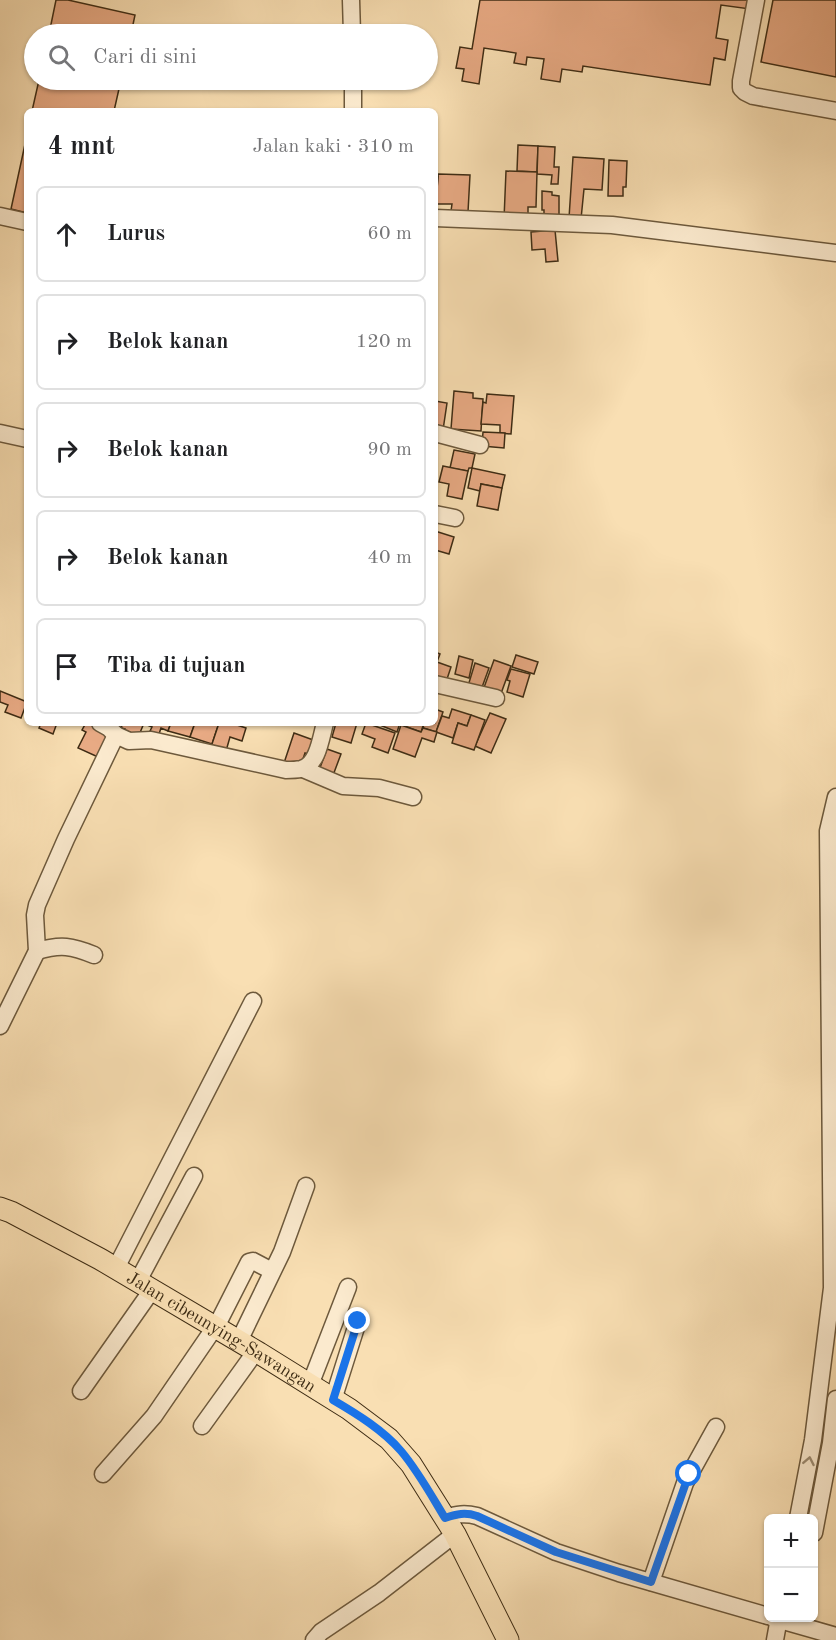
<!DOCTYPE html>
<html lang="id">
<meta charset="utf-8">
<style>
:root{--surface:#fff;--page:#f6f6f6;--text:#202124;--muted:#757577;--line:#e0e0e0}
body{margin:0;font-family:"Old Standard TT",serif;background:var(--page);color:var(--text)}
.controls{position:absolute;right:18px;bottom:18px;display:grid;overflow:hidden;border-radius:9px;box-shadow:0 2px 4px #0004}
.controls button{width:54px;height:54px;display:grid;place-items:center;padding:0;border:0;border-bottom:2px solid var(--line);background:var(--surface);color:var(--text);font:30px sans-serif}
.stop{position:absolute;width:18px;height:18px;margin:-14px;border:4px solid #1a73e8;border-radius:50%;background:#fff}
.stop.end{background:#1a73e8;border-color:#fff;box-shadow:0 2px 6px #0008}
.list{margin:0;padding:0;list-style:none}
h2{display:flex;justify-content:space-between;align-items:center;height:78px;margin:0;padding:0 24px;font-size:26px}
h2 small{font-size:20px;font-weight:400;color:var(--muted)}
.list li{display:grid;grid-template-columns:39px 1fr auto;gap:18px;align-items:center;box-sizing:border-box;height:96px;margin:0 12px 12px;padding:0 12px;border:2px solid var(--line);border-radius:9px}
.list b{display:block;font-size:22px;white-space:nowrap}
.list em{font-size:20px;font-style:normal;color:var(--muted)}
.icon{flex:none;width:33px;height:33px;fill:none;stroke:currentColor;stroke-width:2;stroke-linecap:round;stroke-linejoin:round}
.map{position:relative;flex:none;width:836px;height:1640px;overflow:hidden}
.search{position:absolute;background:var(--surface);box-shadow:0 2px 4px #0004;left:24px;top:24px;width:414px;height:66px;display:flex;align-items:center;gap:15px;box-sizing:border-box;padding:0 21px;border-radius:33px;color:var(--muted);font-size:22px}
.panel{position:absolute;background:var(--surface);box-shadow:0 2px 4px #0004;left:24px;top:108px;width:414px;height:618px;border-radius:9px}
.map>svg:first-child{display:block}
.building{fill:#e8aa84;stroke:#3e2c14;stroke-width:1.5}
.lines{fill:none;stroke-linecap:round;stroke-linejoin:round}
.minor-casing{stroke:#6d593c;stroke-width:19}
.major-casing{stroke:#3e2c14;stroke-width:23}
.minor{stroke:#fbeace;stroke-width:16}
.major{stroke:#f9dfb3;stroke-width:21}
.oneway{stroke:#9c8b71}
.route{stroke:#1a73e8;stroke-width:8}
.labels{text-anchor:middle;stroke-width:4.5;stroke-linejoin:round;paint-order:stroke}
.street-label{font-size:18px;fill:#3e2c14;stroke:#fbeace}
</style>
<div class="map">
<svg width="836" height="1640" viewBox="0 0 836 1640">
<rect width="100%" height="100%" fill="#f9dfb3"/>
<filter id="stains"><feTurbulence type="fractalNoise" baseFrequency=".00333" numOctaves="4"/><feColorMatrix values="0 0 0 0 .2 0 0 0 0 .09 0 0 0 0 .02 0 0 0 .5 -.17"/></filter>
<radialGradient id="worn" r=".72"><stop offset=".6" stop-color="#630" stop-opacity="0"/><stop offset="1" stop-color="#630" stop-opacity=".3"/></radialGradient>
<g class="building">
<path d="M56 0H68L135 15 131 34H49Z"/>
<path d="M480 0H751L750 9 721 5 716 38 728 40 725 60 714 58 710 85 583 66 582 72 562 69 560 82 541 79 544 59 527 57 526 65 514 63 516 53 484 48 479 84 462 81 464 69 456 68 460 47 472 49Z"/>
<path d="M773 0H836V77L761 62Z"/>
<path d="M39 80H121L114 111H32Z"/>
<path d="M27 135V213L11 209Z"/>
<path d="M518 145 538 146 537 172 517 171Z"/>
<path d="M538 146 555 147 554 167H559L558 184H551L552 175 537 174Z"/>
<path d="M573 157 604 159 602 190 584 189 581 219 569 218Z"/>
<path d="M609 160 627 161 626 187H623V196H608Z"/>
<path d="M506 171 537 172 536 207H528V220L504 219Z"/>
<path d="M438 174 470 175 468 212 451 211 452 204H436Z"/>
<path d="M435 175 438 176 436 204H435Z"/>
<path d="M542 191 552 192V195L559 196V220L544 219V210H542Z"/>
<path d="M555 230 558 261 546 262 545 249 532 250 531 232Z"/>
<path d="M454 391 473 393V398L483 399 481 431 451 429Z"/>
<path d="M487 394 514 396 511 434 500 433V425L481 424 483 402 486 403Z"/>
<path d="M435 401 447 403 443 430 435 429Z"/>
<path d="M483 432 505 433 504 448 482 446Z"/>
<path d="M454 450 475 454 472 468H469L468 471 450 468Z"/>
<path d="M443 466 468 471 462 499 447 496 449 484 439 482Z"/>
<path d="M472 468 505 475 502 488 481 484 480 491 468 488Z"/>
<path d="M481 484 502 488 498 510 477 506Z"/>
<path d="M435 531 454 537 449 554 435 550Z"/>
<path d="M435 652 440 654 435 667Z"/>
<path d="M516 655 538 662 534 674 512 667Z"/>
<path d="M459 656 473 660 469 678 455 674Z"/>
<path d="M494 660 511 666 499 699 482 693Z"/>
<path d="M437 662 451 667 445 685 435 682V667Z"/>
<path d="M475 663 489 668 481 690 468 686Z"/>
<path d="M511 669 530 674 523 697 507 692 510 681 507 680Z"/>
<path d="M0 691 27 702 21 718 5 712 8 705 0 702Z"/>
<path d="M435 709 443 712 436 732 423 728 424 723H435Z"/>
<path d="M452 709 471 715 467 726 458 723 453 738 436 732 442 716 449 718Z"/>
<path d="M490 713 506 719 491 753 475 746Z"/>
<path d="M471 715 485 720 474 750 452 743 458 723 467 726Z"/>
<path d="M41 723H57L53 734 39 728Z"/>
<path d="M86 723H94L111 731 98 757 78 748 86 732 82 730Z"/>
<path d="M123 723H144L137 740 123 735 125 729 121 728Z"/>
<path d="M147 723H171L168 731 161 728 159 734 150 731 152 727 147 725Z"/>
<path d="M171 723H195L190 737 168 731Z"/>
<path d="M195 723H219L212 744 190 737Z"/>
<path d="M219 723H231L246 728 242 741 230 737 226 751 211 747Z"/>
<path d="M336 723H357L351 743 332 737Z"/>
<path d="M366 723 395 733 388 753 372 747 375 739 362 734Z"/>
<path d="M375 723H400L397 732Z"/>
<path d="M402 723H424L421 732 401 725Z"/>
<path d="M401 725 421 732 423 728 437 732 434 742 422 738 415 757 393 749Z"/>
<path d="M294 733 316 741 311 755 305 753 300 768 284 763Z"/>
<path d="M327 749 341 754 332 778 318 773Z"/>
</g>
<g class="lines">
<defs>
<g id="minor">
<path d="M351 0 352 34"/>
<path d="M756 0 741 81V88L745 92 753 96 836 111"/>
<path d="M353 80V111"/>
<path d="M0 216 27 222"/>
<path d="M435 218 612 225 836 253"/>
<path d="M0 433 27 439"/>
<path d="M435 433 480 445"/>
<path d="M435 514 455 518"/>
<path d="M435 684 496 698"/>
<path d="M100 723 109 728 116 735"/>
<path d="M303 769 343 786 379 788 413 797"/>
<path d="M37 951C61 944 72 946 94 955"/>
<path d="M0 1026 37 951 35 915 37 905 66 839 116 735 129 741 151 740 286 770C291 770 296 770 301 769 318 765 321 737 325 723"/>
<path d="M116 1268 253 1001"/>
<path d="M138 1281 194 1176"/>
<path d="M216 1327 249 1262 253 1261 272 1271"/>
<path d="M239 1341 282 1252 306 1186"/>
<path d="M310 1385 348 1287"/>
<path d="M81 1391 152 1290"/>
<path d="M333 1400 358 1321"/>
<path d="M202 1426 256 1351"/>
<path d="M103 1474 154 1416 215 1327"/>
<path d="M445 1518C457 1514 465 1513 477 1516L556 1552 619 1573 768 1616"/>
<path d="M798 1518 813 1440 832 1288 828 831 836 797"/>
<path d="M814 1533 831 1443 836 1399"/>
<path d="M651 1582 685 1483 716 1427"/>
<path d="M773 1618 836 1636"/>
<path d="M314 1640 321 1632 379 1593 455 1534"/>
<path d="M775 1640 779 1618"/>
</g>
<g id="major">
<path id="s1" d="M0 1208 11 1212 100 1259 259 1353 349 1409 389 1439 411 1464 455 1534 508 1640"/>
</g>
</defs>
<use href="#minor" class="minor-casing"/>
<use href="#major" class="major-casing"/>
<use href="#minor" class="minor"/>
<use href="#major" class="major"/>
</g>
<defs><path id="oneway-chevron" d="M-2-3.5L2.5 0L-2 3.5" fill="none" stroke-width="1.6" stroke-linecap="round" stroke-linejoin="round" transform="scale(1.5)"/></defs>
<use class="oneway" href="#oneway-chevron" transform="translate(809 1461) rotate(-79)"/>
<g class="lines">
<path class="route" d="M358 1321 333 1400C357 1414 383 1430 401 1451 418 1471 431 1495 445 1518 457 1514 465 1512 477 1516L556 1552 651 1582 689 1474"/>
</g>
<g class="labels">
<g class="street-label">
<text dy="6" stroke="none"><textPath href="#s1" startOffset="254">Jalan cibeunying-Sawangan</textPath></text>
</g>
</g>
<rect width="100%" height="100%" filter="url(#stains)"/>
<rect width="100%" height="100%" fill="url(#worn)"/>
</svg>
<div class="controls">
<button>+</button>
<button>−</button>
</div>
<div class="stop" style="left:689px;top:1474px"></div>
<div class="stop end" style="left:358px;top:1321px"></div>
<div class="search"><svg class="icon" aria-label="search" viewBox="0 0 24 24"><circle cx="10" cy="10" r="6"/><path d="M15 15l6 6"/></svg>Cari di sini</div>
<section class="panel">
<h2>4 mnt<small>Jalan kaki · 310 m</small></h2>
<ul class="list">
<li><svg class="icon" aria-label="ahead" viewBox="0 0 24 24"><path d="M12 20V5M6 11l6-6 6 6"/></svg><div><b>Lurus</b></div><em>60 m</em></li>
<li><svg class="icon" aria-label="right" viewBox="0 0 24 24"><path d="M7 20v-9h11M14 6l5 5-5 5"/></svg><div><b>Belok kanan</b></div><em>120 m</em></li>
<li><svg class="icon" aria-label="right" viewBox="0 0 24 24"><path d="M7 20v-9h11M14 6l5 5-5 5"/></svg><div><b>Belok kanan</b></div><em>90 m</em></li>
<li><svg class="icon" aria-label="right" viewBox="0 0 24 24"><path d="M7 20v-9h11M14 6l5 5-5 5"/></svg><div><b>Belok kanan</b></div><em>40 m</em></li>
<li><svg class="icon" aria-label="arrive" viewBox="0 0 24 24"><path d="M6 21V4h12l-3 4 3 4H6"/></svg><div><b>Tiba di tujuan</b></div></li>
</ul>
</section>
</div>
